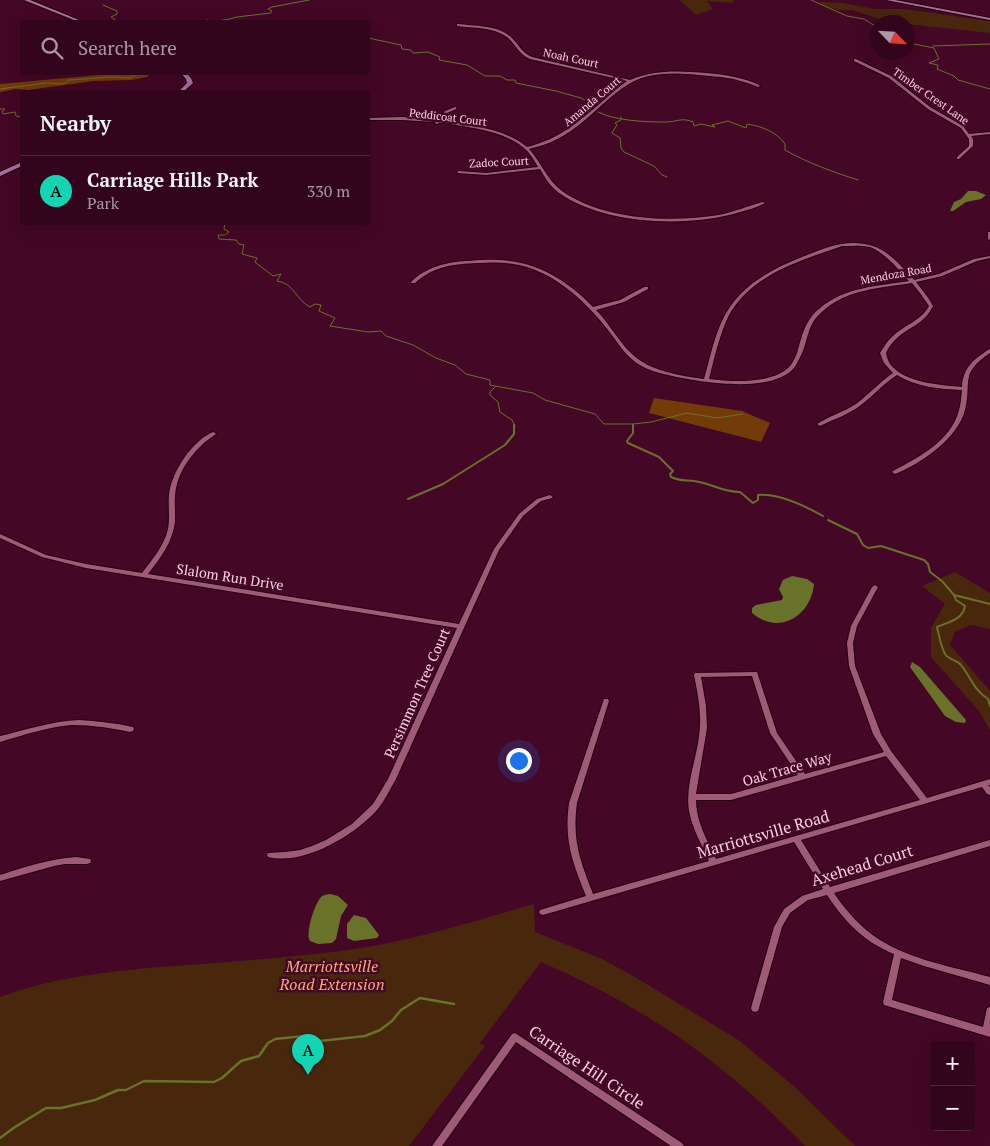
<!DOCTYPE html>
<meta charset="utf-8">
<style>
:root{--surface:#33051c;--page:#3b0f25;--text:#f1f3f6;--muted:#a999a3;--line:#4e263b;--accent:#14d5b3}
body{margin:0;font-family:"PT Serif",serif;background:var(--page);color:var(--text)}
.controls{position:absolute;right:15px;bottom:15px;display:grid;overflow:hidden;border-radius:5px;box-shadow:0 5px 20px #0002}
.controls button{width:45px;height:45px;display:grid;place-items:center;padding:0;border:0;border-bottom:1px solid var(--line);background:var(--surface);color:var(--text);font:25px sans-serif}
.compass{position:absolute;left:870px;top:15px;width:45px;height:45px;border-radius:50%;background:var(--surface);box-shadow:0 5px 20px #0002;rotate:115deg}
.you{position:absolute;left:518px;top:760px;width:18px;height:18px;margin:-12px;border:4px solid #fff;border-radius:50%;background:#1a73e8;box-shadow:0 0 0 8px #1a73e833}
.badge{display:grid;place-items:center;width:32px;height:32px;border-radius:50%;background:var(--accent);color:#111;font-size:16px;font-weight:700}
.pin{position:absolute;translate:-50% -41px;filter:drop-shadow(0 1px 2px #0008)}
.pin::after{content:'';position:absolute;top:26px;width:18px;height:15px;background:inherit;clip-path:polygon(0 0,100% 0,50% 100%)}
.list{margin:0;padding:0;list-style:none}
h2{display:flex;justify-content:space-between;align-items:center;height:65px;margin:0;padding:0 20px;font-size:21px}
h2 small{font-size:16px;font-weight:400;color:var(--muted)}
.list li{display:grid;grid-template-columns:32px 1fr auto;gap:15px;align-items:center;box-sizing:border-box;height:70px;padding:0 20px;border-top:1px solid var(--line)}
.list b{display:block;font-size:19px;white-space:nowrap}
.list p{margin:0;font-size:16px;white-space:nowrap;color:var(--muted)}
.list em{font-size:16px;font-style:normal;color:var(--muted)}
.icon{flex:none;width:28px;height:28px;fill:none;stroke:currentColor;stroke-width:2;stroke-linecap:round;stroke-linejoin:round}
.map{position:relative;flex:none;width:990px;height:1146px;overflow:hidden}
.search{position:absolute;background:var(--surface);box-shadow:0 5px 20px #0002;left:20px;top:20px;width:350px;height:55px;display:flex;align-items:center;gap:12px;box-sizing:border-box;padding:0 18px;border-radius:5px;color:var(--muted);font-size:19px}
.panel{position:absolute;background:var(--surface);box-shadow:0 5px 20px #0002;left:20px;top:90px;width:350px;height:135px;border-radius:5px}
.map>svg:first-child{display:block}
.green{fill:#48270d}
.forest{fill:#723b08}
.water{fill:#697229}
.lines{fill:none;stroke-linecap:round;stroke-linejoin:round}
.stream-far2{stroke:#697229;stroke-width:1}
.stream-far1{stroke:#697229;stroke-width:2}
.stream{stroke:#697229;stroke-width:2.5}
.street-casing{stroke:#23000f;stroke-width:2}
.secondary-casing{stroke:#23000f;stroke-width:2}
.street{fill:#9f5b76;fill-rule:evenodd}
.secondary{fill:#a7709d;fill-rule:evenodd}
.labels{text-anchor:middle;stroke-width:5;stroke-linejoin:round;paint-order:stroke}
.far-street-label{font-size:11px;fill:#f9d2df;stroke:#440726}
.street-label{font-size:14px;fill:#f9d2df;stroke:#440726}
.near-street-label{font-size:16px;fill:#f9d2df;stroke:#440726}
.near-park-label{font-size:16px;font-style:italic;fill:#f7aa74;stroke:#440726}
</style>
<div class="map">
<svg width="990" height="1146" viewBox="0 0 990 1146">
<rect width="100%" height="100%" fill="#440726"/>
<g class="green">
<path d="M680 0H735L731 3 707 1 713 9 696 15Z"/>
<path d="M820 2 842 3 875 9H904L983 20 990 21V33L889 22 852 10H837L823 5Z"/>
<path d="M955 572 990 593V629L970 625 955 632 950 645 990 691V730L979 711 931 657V628L945 604 922 586Z"/>
<path d="M534 904 535 932 602 959 635 977 740 1041 797 1089 855 1146H805C725 1063 647 1008 541 962L480 1043 485 1046 409 1146H0V997C73 970 152 968 229 962 260 959 292 957 323 953 396 946 464 924 534 904Z"/>
</g>
<g class="forest">
<path d="M132 72 151 73 147 77 132 80 94 81 28 90 15 89 0 92V84Z"/>
<path d="M654 398 742 411 770 423 761 442 649 413Z"/>
</g>
<g class="water">
<path d="M968 191H976L986 195 981 199 966 202 953 211H950L954 202 961 199Z"/>
<path d="M792 576 807 579 814 584C811 616 779 636 752 613V608L756 605 782 600 783 597 779 589 783 580Z"/>
<path d="M912 662 920 667 966 720 965 723 956 722 945 716 910 667Z"/>
<path d="M330 894 338 896 348 905 341 916 336 939 332 943 318 944 310 941C305 933 315 902 322 896 325 895 327 894 330 894Z"/>
<path d="M354 915 366 918 379 935 377 938 354 941 347 938V924Z"/>
</g>
<g class="lines">
<g class="stream-far2">
<path d="M811 0 847 16 864 19 878 28"/>
<path d="M103 5 117 11V14L111 17 117 21 157 22"/>
<path d="M222 20 254 22"/>
<path d="M202 22 207 20 218 22 237 17 271 13 272 11 268 9 272 7 309 0"/>
<path d="M368 38 401 45 402 49 411 50 413 53 428 52 440 57 439 60 467 65 485 76H500L507 80H515L516 83 556 91 581 98 592 104"/>
<path d="M908 40 914 44 934 48 939 59 929 63 938 65 937 69 954 76 958 80 990 89"/>
<path d="M933 46 990 44"/>
<path d="M0 89 46 83 64 84 69 80 113 77 130 78 139 72"/>
<path d="M0 109H5L2 112 3 114 15 112 16 116 22 117"/>
<path d="M598 112C616 121 645 122 666 122 677 122 682 117 693 122L694 126 701 124 715 127 712 125 728 121 746 128 747 124C761 126 777 132 785 144V150C808 163 833 172 858 180"/>
<path d="M621 117V120L615 123 617 125 612 133 620 138 621 148 624 152 654 166 662 175 667 177"/>
<path d="M225 222 224 229 229 232 225 235H218L219 239 236 240 239 244 244 245 242 254 257 258 255 262 273 276 281 274 277 281C294 283 296 300 310 307L315 304 321 305 319 311 335 318 330 326 368 332 381 331 386 336 413 345 436 358 455 365 466 374 490 380V385L533 393 545 400 595 414 604 424H633V426"/>
<path d="M495 387 490 392V395L498 402 500 412 512 420 515 426"/>
<path d="M633 424 651 422 687 413 717 418 743 414"/>
</g>
<g class="stream-far1">
<path d="M633 425V433L627 441 628 443 659 457 673 471 670 474 671 477C679 481 685 480 694 481 711 483 721 492 740 492L753 503 758 500V495C779 493 805 506 823 516"/>
<path d="M408 499 443 484 505 445 514 434V425"/>
<path d="M828 520 857 534 863 545 868 548 881 546 924 560 928 564 930 572 942 581 954 595 990 604"/>
<path d="M954 595 956 600 965 606C963 620 948 622 937 627 939 635 941 647 945 654 949 660 957 660 961 665 972 679 973 689 988 699L990 706"/>
</g>
<path class="stream" d="M0 1138 15 1127 46 1108H61L95 1100 118 1090H126L144 1081 214 1082 222 1078 241 1061 259 1056 268 1043 275 1039 304 1036 320 1041 365 1036 380 1030 392 1021 401 1010 420 998 454 1004"/>
<defs>
<g id="street">
<path d="M458 24C475 26 499 25 512 38 519 45 522 53 532 57L630 80C655 69 681 71 707 73 725 75 742 77 759 85L760 86 758 87C753 85 749 83 744 82 733 78 721 77 710 76 681 73 649 69 624 87 602 102 585 124 561 137 551 143 540 146 529 149 541 162 547 180 562 191 603 220 670 223 719 215 734 212 748 206 763 202L765 203C758 207 749 210 740 212 688 228 605 225 559 193 551 187 545 178 540 169L486 175 458 173 457 172 459 171 486 173 538 167C534 160 530 153 524 148 505 131 468 127 444 123H439L437 124H436L435 122 402 120H368V118L402 117 437 120 445 111 455 107 457 108 456 109 447 113 441 121C468 124 506 129 527 147 560 139 578 122 603 101 611 94 618 87 627 81L530 59C517 53 516 44 507 37 493 27 473 28 457 26V24Z"/>
<path d="M854 59H856L891 76 930 107 963 126 969 134 990 132V134L971 136 973 139V146L959 159H957V157L969 146V139L961 128 928 109 889 78 854 61Z"/>
<path d="M988 232H990V240L988 239Z"/>
<path d="M853 243C860 243 867 244 873 246 889 251 903 268 914 280L939 274 974 259 990 256V258L977 261 942 276 916 282 929 299 933 306C924 325 909 326 895 340 891 344 888 348 886 353 887 357 888 361 890 364 904 383 940 385 962 387 963 368 973 360 988 350L990 349V353C959 374 972 381 965 410 958 438 921 464 895 474L892 472 893 471C919 457 951 441 959 410 961 404 961 397 962 390 940 389 916 387 897 375 883 384 873 396 861 405 849 414 835 419 822 425L820 426 817 424C829 416 844 412 856 404 869 394 880 382 893 373L884 363 880 353C884 347 887 341 892 337 904 325 921 321 929 306L920 293 912 283C881 288 847 289 823 311 805 325 809 344 798 361 797 364 794 368 792 370 766 395 691 381 660 373 628 365 623 348 604 325 583 299 553 272 519 265 506 262 492 262 478 263 453 264 434 266 415 283H411V282C426 267 447 262 467 261 482 260 496 259 510 261 543 265 571 284 593 307L620 300 644 287H648V289L624 302 596 310C609 323 618 341 632 354 649 371 681 376 704 379 710 358 714 336 724 317 741 285 770 270 802 257 818 251 835 243 853 243ZM842 246C851 246 861 245 870 247 884 252 899 270 909 281 878 286 844 287 819 309 805 320 802 336 797 353 795 358 792 365 787 369 768 384 732 382 709 379 714 359 719 337 728 317 750 275 799 261 842 246Z"/>
<path d="M213 432 215 433 216 434C211 438 205 441 201 446 187 459 176 477 175 496 174 508 177 520 173 531 169 547 158 561 148 574L459 624 494 549 519 514 537 499 550 495 553 497 552 498 541 501 523 516 499 550 396 779C390 789 385 800 378 809 355 835 304 866 268 857L267 855 268 853 285 852 300 850 312 846 326 840 352 824 373 804 388 779 457 628 86 568 42 557 0 538V534L46 555 86 564 142 573C152 560 164 546 168 529 170 518 168 506 169 494 172 471 192 441 213 432Z"/>
<path d="M875 585 878 587 857 626 853 643 855 666 881 734 891 751 927 798 990 779V785H988L990 787V795L987 794 982 787 801 840 830 887 990 840V846L834 893C846 911 861 928 880 940 912 960 953 967 990 977V985L924 966 901 958 892 1000 983 1027 987 1008 990 1007V1037L884 1005 883 1002 894 954C864 942 844 921 827 895L808 900 790 913 782 927 759 1008 758 1011 755 1012 752 1011 751 1008 774 927 784 909 802 896 823 889 794 842 543 915 540 914 539 912 540 910 586 896C572 861 564 841 569 803L604 699H608L609 701 577 803C572 841 580 860 593 894L709 861C702 845 692 828 689 811 685 786 696 761 699 736 702 715 698 695 694 675L695 673 757 672 777 733 805 774 884 752 873 734 849 666 847 643 851 626 872 587ZM752 676 770 733 798 775 731 794H696L707 728 706 706 701 677ZM886 756 920 800 716 859C707 840 696 821 696 800H731Z"/>
<path d="M79 720C97 721 115 723 133 727L134 729 133 731 130 732C111 728 92 725 72 725 47 727 24 735 0 742V736C26 730 52 721 79 720Z"/>
<path d="M76 857 90 859 91 861 90 863 87 864H65L54 866 0 881V875C25 867 49 859 76 857Z"/>
<path d="M515 1033 682 1143 684 1146H671L516 1042 442 1146H432L512 1034Z"/>
</g>
<g id="secondary">
<path d="M24 0H30L84 22H79Z"/>
<path d="M886 0H895L990 18V20Z"/>
<path d="M180 72H185L191 78 193 83 183 92H178L187 83 186 79Z"/>
<path d="M22 162V166L0 176V172Z"/>
</g>
</defs>
<use href="#street" class="street-casing"/>
<use href="#secondary" class="secondary-casing"/>
<use href="#street" class="street"/>
<use href="#secondary" class="secondary"/>
</g>
<g class="labels">
<g class="far-street-label">
<text transform="translate(571 58) rotate(12)" y="4">Noah Court</text>
<text transform="translate(931 96) rotate(35)" y="4">Timber Crest Lane</text>
<text transform="translate(592 101) rotate(-40)" y="4">Amanda Court</text>
<text transform="translate(448 117) rotate(7)" y="4">Peddicoat Court</text>
<text transform="translate(499 162) rotate(-3)" y="4">Zadoc Court</text>
<text transform="translate(896 274) rotate(-10)" y="4">Mendoza Road</text>
</g>
<g class="street-label">
<text transform="translate(230 577) rotate(9)" y="5">Slalom Run Drive</text>
<text transform="translate(417 693) rotate(-66)" y="5">Persimmon Tree Court</text>
<text transform="translate(787 769) rotate(-16)" y="5">Oak Trace Way</text>
</g>
<g class="near-street-label">
<text transform="translate(763 834) rotate(-16)" y="6">Marriottsville Road</text>
<text transform="translate(862 865) rotate(-17)" y="6">Axehead Court</text>
<text transform="translate(587 1067) rotate(34)" y="6">Carriage Hill Circle</text>
</g>
<g class="near-park-label">
<text x="332" y="972">Marriottsville<tspan x="332" dy="18">Road Extension</tspan></text>
</g>
</g>
</svg>
<div class="controls">
<button>+</button>
<button>−</button>
</div>
<svg class="compass" viewBox="-18 -18 36 36"><path d="M0-13l5 13h-10z" fill="#e53935"/><path d="M0 13l5-13h-10z" fill="#a999a3"/></svg>
<div class="you"></div>
<div class="pin badge" style="left:308px;top:1075px">A</div>
<div class="search"><svg class="icon" aria-label="search" viewBox="0 0 24 24"><circle cx="10" cy="10" r="6"/><path d="M15 15l6 6"/></svg>Search here</div>
<section class="panel">
<h2>Nearby<small></small></h2>
<ul class="list">
<li><span class="badge">A</span><div><b>Carriage Hills Park</b><p>Park</p></div><em>330 m</em></li>
</ul>
</section>
</div>
